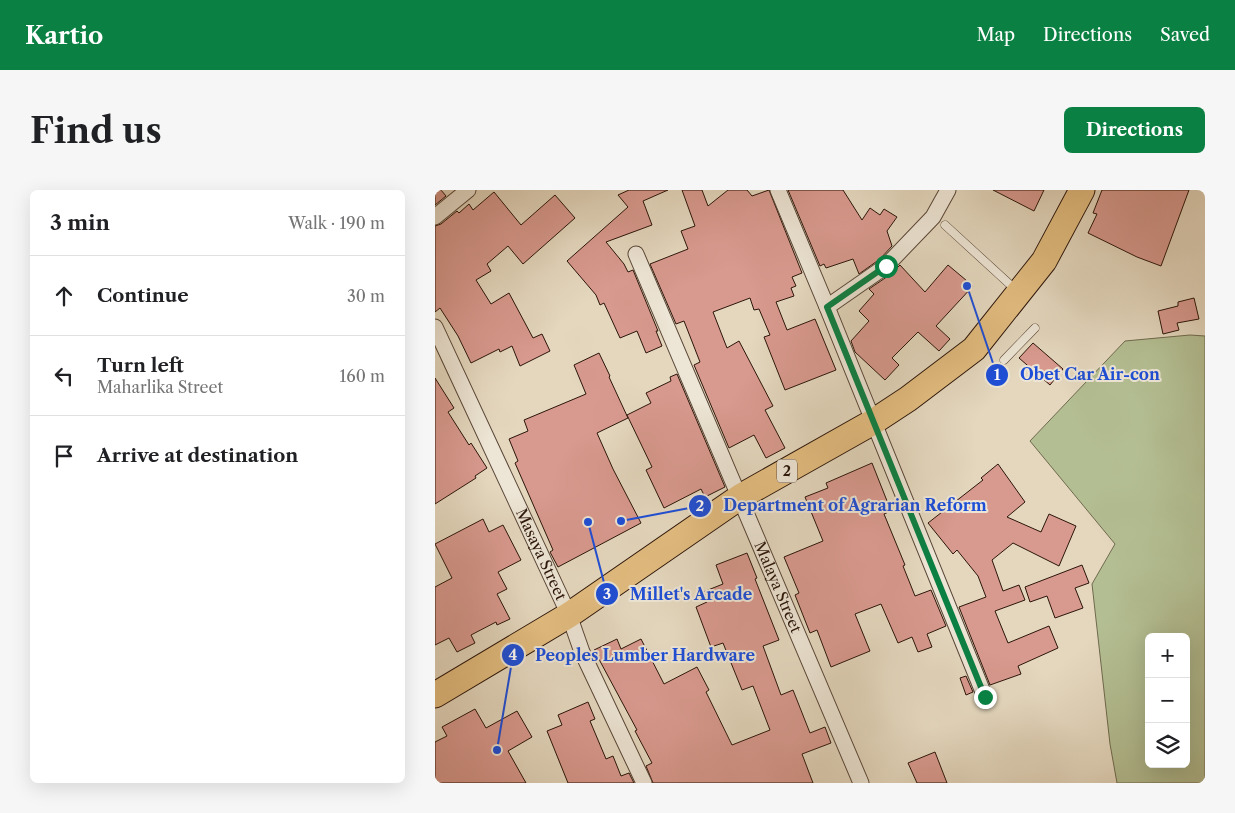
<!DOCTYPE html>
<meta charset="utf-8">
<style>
:root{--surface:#fff;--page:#f6f6f6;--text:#202124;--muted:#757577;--line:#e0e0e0;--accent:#0b8043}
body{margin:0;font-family:"Libre Caslon Text",serif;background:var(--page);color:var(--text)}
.controls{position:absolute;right:15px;bottom:15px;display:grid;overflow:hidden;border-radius:8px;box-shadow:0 5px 20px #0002}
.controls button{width:45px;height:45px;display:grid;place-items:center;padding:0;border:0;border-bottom:1px solid var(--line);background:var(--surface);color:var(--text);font:25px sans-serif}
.stop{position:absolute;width:15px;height:15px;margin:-11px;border:4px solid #0b8043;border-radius:50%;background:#fff}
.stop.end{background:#0b8043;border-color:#fff;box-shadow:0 1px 5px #0008}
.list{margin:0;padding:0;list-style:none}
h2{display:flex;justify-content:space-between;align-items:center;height:65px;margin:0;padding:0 20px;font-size:21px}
h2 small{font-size:16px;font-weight:400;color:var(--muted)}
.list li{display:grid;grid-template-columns:32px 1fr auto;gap:15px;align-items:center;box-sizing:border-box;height:80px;padding:0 20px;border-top:1px solid var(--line)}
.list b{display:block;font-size:19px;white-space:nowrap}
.list p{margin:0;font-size:16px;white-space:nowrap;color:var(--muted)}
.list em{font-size:16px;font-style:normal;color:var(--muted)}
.icon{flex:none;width:28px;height:28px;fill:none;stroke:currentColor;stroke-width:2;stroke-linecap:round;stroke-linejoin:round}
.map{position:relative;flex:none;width:770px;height:593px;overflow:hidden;border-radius:8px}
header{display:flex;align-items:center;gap:30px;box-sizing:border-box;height:70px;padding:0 25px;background:var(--accent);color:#fff}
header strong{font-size:24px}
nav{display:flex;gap:28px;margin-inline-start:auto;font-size:18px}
.intro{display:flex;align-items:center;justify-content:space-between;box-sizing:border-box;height:120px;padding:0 30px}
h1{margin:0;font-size:35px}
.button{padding:12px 22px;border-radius:8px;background:var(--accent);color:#fff;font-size:18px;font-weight:700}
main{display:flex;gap:30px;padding:0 30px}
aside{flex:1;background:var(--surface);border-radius:8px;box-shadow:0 5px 20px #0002}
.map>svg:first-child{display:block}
.green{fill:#b3be92;stroke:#6f6a4e;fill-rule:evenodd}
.building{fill:#d8998e;stroke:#2b150a}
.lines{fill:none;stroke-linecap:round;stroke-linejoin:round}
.service-casing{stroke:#594637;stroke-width:9}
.minor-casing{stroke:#594637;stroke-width:17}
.trunk-casing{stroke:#2b150a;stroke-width:27}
.service{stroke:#ede5d5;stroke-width:8}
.minor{stroke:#ede5d5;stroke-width:15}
.trunk{stroke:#e2bc7f;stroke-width:25}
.route{stroke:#0b8043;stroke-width:6}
.labels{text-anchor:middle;stroke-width:4;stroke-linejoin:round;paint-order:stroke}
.shield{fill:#ede5d5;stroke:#655347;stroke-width:1}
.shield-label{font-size:14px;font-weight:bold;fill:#2b150a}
.street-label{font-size:15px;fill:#2b150a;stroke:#ede5d5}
.leader{fill:none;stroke:#1d4ed8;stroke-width:2}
.callout-dot{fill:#1d4ed8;stroke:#ede5d5;stroke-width:2}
.mark-label{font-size:15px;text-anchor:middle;font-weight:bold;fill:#fff}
.callout-label{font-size:16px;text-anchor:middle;font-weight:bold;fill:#1d4ed8;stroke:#ede5d5;stroke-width:4;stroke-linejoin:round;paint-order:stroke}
</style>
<header>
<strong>Kartio</strong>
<nav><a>Map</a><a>Directions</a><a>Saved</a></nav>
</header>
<div class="intro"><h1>Find us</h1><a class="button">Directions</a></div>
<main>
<aside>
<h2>3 min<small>Walk · 190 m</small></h2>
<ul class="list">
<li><svg class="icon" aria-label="ahead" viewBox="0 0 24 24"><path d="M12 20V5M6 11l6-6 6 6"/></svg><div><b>Continue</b></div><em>30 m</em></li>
<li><svg class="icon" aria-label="left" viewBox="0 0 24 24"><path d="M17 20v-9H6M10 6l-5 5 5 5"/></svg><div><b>Turn left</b><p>Maharlika Street</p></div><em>160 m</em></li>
<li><svg class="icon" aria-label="arrive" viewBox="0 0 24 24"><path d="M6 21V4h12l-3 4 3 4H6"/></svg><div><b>Arrive at destination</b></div></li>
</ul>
</aside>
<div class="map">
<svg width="770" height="593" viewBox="0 0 770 593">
<rect width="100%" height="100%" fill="#e4d7be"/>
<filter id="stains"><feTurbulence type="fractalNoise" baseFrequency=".004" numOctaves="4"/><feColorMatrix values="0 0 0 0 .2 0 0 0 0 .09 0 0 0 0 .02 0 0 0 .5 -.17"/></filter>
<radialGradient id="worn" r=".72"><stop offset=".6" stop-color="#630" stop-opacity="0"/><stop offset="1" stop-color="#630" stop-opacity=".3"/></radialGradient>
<path class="green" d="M755 145 770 146V593H682L675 554 657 394 680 354 595 251 690 151ZM714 447H751V574H714Z"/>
<g class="building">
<path d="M0 0H6L11 6 0 15Z"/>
<path d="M194 0H233L208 11 217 35 171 52 189 74 193 82 198 80 223 141H221L227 156 211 163 202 141 185 148 169 113 165 115 161 105 132 71 193 17 183 5Z"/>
<path d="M247 0H267L273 16 293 0H312L317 6 334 0 367 83 357 87 361 96 356 98 359 106 341 112 352 140 380 129 401 180 350 200 329 147 335 145 324 119 319 120 315 108 278 122 292 158 304 151 338 216 330 220 350 258 331 268 319 245 294 258 259 175 265 172 249 131 241 134 215 74 253 59 246 41 260 36Z"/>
<path d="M353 0H408L427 30 435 18 445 25 449 19 462 27 452 41 457 56 445 69 424 84 418 69 391 78 389 74 385 76Z"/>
<path d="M558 0H609L599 21Z"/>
<path d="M667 0H754L726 76 702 67 653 43 662 24 658 23Z"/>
<path d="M59 2 86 35 120 5 140 28 88 74 73 56 52 74 56 81 41 90 56 114 74 103 98 148 107 144 115 161 85 176 77 156 65 162 64 159 36 173 23 146 5 118 0 122V36L6 34 22 21 24 23 34 14 38 20Z"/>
<path d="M465 75 490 102 513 75 538 96 501 136 515 149 504 161 483 142 457 168 464 175 450 190 420 162 416 151 434 131 424 121 439 104 434 99 456 84Z"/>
<path d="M759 108 764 129 742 133 744 140 728 144 723 121 743 116V112Z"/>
<path d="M598 153 628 179 615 195 584 168Z"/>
<path d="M164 163 175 186 174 187 193 228 162 243 178 279 206 333 123 377 115 362 118 360 80 273 83 271 74 249 93 241 89 230 151 204 139 175Z"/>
<path d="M242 184 290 297 270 307 266 299 229 318 211 280 217 277 192 225 216 213 211 203 236 191 235 187Z"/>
<path d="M0 188 19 218 13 222 34 255 36 253 52 278 40 286 41 288 0 314Z"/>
<path d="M437 273 456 321 449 324 470 375 468 376 480 406 496 400 511 436 492 444 497 457 483 462 477 447 463 453 446 414 420 424 435 461 396 477 382 440 375 443 360 405 364 403 349 367 388 351 370 307 393 298 391 293Z"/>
<path d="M563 274 590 312 572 327 606 342 614 324 641 336 624 376 578 353 557 370 568 401 584 395 590 410 560 421 573 453 614 436 623 458 583 476 586 484 555 495 524 417 551 407 543 386 522 360 518 364 493 333 548 290 546 288Z"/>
<path d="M48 329 54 342 68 335 86 370 63 382 72 399 62 404 75 429 62 435 61 432 36 445 40 453 22 462 14 448 0 455V397L17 388 0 354Z"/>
<path d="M312 363 322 388 320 389 344 450 328 456 346 505 358 500 375 543 390 537 396 553 367 564 378 593H218L211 576 217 573 200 541 202 540 159 460 182 449 186 459 206 449 229 494 262 477 274 500 271 502 297 555 335 540 318 496 307 500 288 453 276 457 261 417 272 412 268 402 288 394 281 375Z"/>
<path d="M647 375 654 393 640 398 648 418 620 428 612 406 595 412 590 397Z"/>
<path d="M531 486 538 502 531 505 525 488Z"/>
<path d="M153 512 160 529 155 531 171 569 178 566 186 586 194 583 199 593H133L112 541 127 535 123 525Z"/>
<path d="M40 519 51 538 82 521 97 547 73 561 91 593H0V552L12 546 7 537Z"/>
<path d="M500 562 512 593H482L473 573Z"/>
</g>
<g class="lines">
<defs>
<g id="service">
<path d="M510 35 581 100"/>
<path d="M569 170 600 138"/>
</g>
<g id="minor">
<path d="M343 0 392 117 550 507"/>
<path d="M0 27 33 0"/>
<path id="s1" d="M201 64 426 593"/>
<path d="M392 117 451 76 498 27 513 0"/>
<path id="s2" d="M0 137 134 425 147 462 209 593"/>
</g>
<path id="trunk" d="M0 505 134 425 305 307 438 232 473 209 539 159 609 71 647 0"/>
</defs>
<use href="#service" class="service-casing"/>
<use href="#minor" class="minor-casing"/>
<use href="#trunk" class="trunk-casing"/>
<use href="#service" class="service"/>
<use href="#minor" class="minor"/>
<use href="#trunk" class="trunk"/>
</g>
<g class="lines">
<path class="route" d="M451 76 392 117 550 507"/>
</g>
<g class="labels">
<rect class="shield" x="342" y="269.5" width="20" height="23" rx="4"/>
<g class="shield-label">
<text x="352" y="286">2</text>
</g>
<g class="street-label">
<text dy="5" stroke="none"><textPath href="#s2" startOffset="251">Masaya Street</textPath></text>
<text dy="5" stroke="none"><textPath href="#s1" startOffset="362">Malaya Street</textPath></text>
</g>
</g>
<path class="leader" d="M532 96L562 185M186 331L265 316M153 332L172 404M62 560L78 465"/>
<g class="callout-dot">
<circle cx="532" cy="96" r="5"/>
<circle cx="186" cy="331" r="5"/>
<circle cx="153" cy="332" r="5"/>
<circle cx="62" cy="560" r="5"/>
<circle cx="562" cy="185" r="12"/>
<circle cx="265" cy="316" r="12"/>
<circle cx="172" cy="404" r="12"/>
<circle cx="78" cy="465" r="12"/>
</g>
<g class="mark-label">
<text x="562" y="190">1</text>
<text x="265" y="321">2</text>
<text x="172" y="409">3</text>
<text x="78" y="470">4</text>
</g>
<g class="callout-label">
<text x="655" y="190">Obet Car Air-con</text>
<text x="420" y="321">Department of Agrarian Reform</text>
<text x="256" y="410">Millet's Arcade</text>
<text x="210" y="471">Peoples Lumber Hardware</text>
</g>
<rect width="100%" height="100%" filter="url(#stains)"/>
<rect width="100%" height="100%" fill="url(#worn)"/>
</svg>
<div class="controls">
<button>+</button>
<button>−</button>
<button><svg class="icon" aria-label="layers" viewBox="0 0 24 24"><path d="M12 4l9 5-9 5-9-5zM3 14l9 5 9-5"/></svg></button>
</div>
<div class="stop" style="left:451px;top:76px"></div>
<div class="stop end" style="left:550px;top:507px"></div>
</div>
</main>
